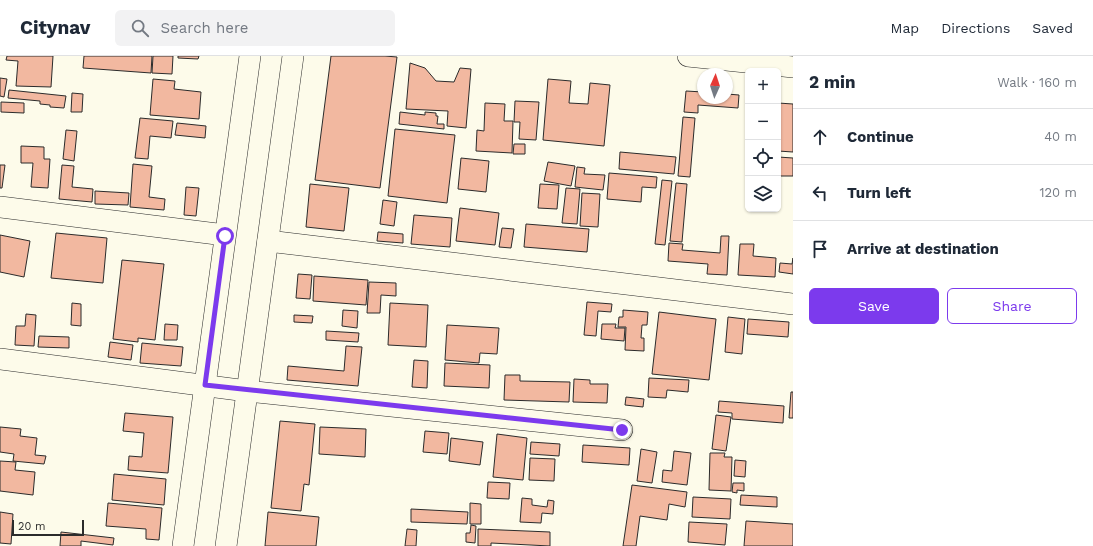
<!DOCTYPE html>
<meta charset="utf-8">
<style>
:root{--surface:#fff;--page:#f2f2f3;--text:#1f2937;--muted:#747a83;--line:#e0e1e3;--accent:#7c3aed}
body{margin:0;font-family:"Work Sans",sans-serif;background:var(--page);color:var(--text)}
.controls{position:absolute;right:12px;top:12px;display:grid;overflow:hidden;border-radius:6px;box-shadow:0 1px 3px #0004}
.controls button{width:36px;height:36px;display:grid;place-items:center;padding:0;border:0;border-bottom:1px solid var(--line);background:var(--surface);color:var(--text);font:20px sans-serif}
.compass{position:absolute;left:697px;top:12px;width:36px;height:36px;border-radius:50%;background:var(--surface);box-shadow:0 1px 3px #0004;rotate:3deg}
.scale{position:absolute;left:12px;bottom:10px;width:72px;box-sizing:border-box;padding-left:4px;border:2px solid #2b2b2b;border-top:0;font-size:11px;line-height:14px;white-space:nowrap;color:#2b2b2b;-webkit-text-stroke:3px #fdfbea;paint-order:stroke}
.stop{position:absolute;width:12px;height:12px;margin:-9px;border:3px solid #7c3aed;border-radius:50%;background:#fff}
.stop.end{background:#7c3aed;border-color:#fff;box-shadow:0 1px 4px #0008}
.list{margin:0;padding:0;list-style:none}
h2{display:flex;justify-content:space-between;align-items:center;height:52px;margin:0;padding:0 16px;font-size:17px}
h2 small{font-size:13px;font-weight:400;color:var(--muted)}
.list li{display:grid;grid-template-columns:26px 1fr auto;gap:12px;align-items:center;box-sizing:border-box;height:56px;padding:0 16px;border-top:1px solid var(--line)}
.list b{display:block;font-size:15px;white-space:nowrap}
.list em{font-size:13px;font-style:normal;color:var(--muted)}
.actions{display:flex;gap:8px;padding:12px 16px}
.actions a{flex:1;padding:9px 0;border:1px solid var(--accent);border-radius:6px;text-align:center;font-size:14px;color:var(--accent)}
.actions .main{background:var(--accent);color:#fff}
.icon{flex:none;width:22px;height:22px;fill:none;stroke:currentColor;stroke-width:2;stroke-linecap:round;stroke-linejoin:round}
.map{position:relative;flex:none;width:793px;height:490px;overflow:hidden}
header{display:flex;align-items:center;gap:24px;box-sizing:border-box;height:56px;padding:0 20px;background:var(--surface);border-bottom:1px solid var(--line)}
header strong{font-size:19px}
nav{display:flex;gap:22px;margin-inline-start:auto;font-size:14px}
.search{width:280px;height:36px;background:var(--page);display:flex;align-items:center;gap:10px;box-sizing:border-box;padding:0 14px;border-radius:6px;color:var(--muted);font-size:15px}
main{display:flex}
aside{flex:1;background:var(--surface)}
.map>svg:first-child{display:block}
.building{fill:#f2b8a0;stroke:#2b2b2b}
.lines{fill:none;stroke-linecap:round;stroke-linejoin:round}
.minor-casing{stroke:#2b2b2b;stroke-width:22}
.minor{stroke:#fdfbea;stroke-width:21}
.route{stroke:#7c3aed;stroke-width:5}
</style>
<header>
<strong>Citynav</strong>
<div class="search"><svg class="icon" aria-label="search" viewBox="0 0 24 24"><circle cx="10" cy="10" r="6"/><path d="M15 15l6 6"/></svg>Search here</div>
<nav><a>Map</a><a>Directions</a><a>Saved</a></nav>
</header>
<main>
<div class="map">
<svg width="793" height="490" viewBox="0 0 793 490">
<rect width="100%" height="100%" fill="#fdfbea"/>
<g class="building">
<path d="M7 0H53L51 31 16 30 18 5 6 4Z"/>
<path d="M84 0H152L151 17 83 12Z"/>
<path d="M153 0H173L172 18 152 17Z"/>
<path d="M178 0H199L198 3 178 2Z"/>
<path d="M331 0H385L397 1 380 132 315 124Z"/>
<path d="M410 7 425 12 436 25 454 26 460 12 471 13 466 72 447 70 448 55 406 53Z"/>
<path d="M0 22 7 23 4 41 0 40Z"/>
<path d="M153 23 175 25 174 33 201 36 199 63 150 59Z"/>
<path d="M548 23 571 25 569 47 588 48 590 27 610 29 604 90 543 84Z"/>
<path d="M9 34 66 40 64 52 50 51V49L40 48V45L8 42Z"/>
<path d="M686 35 703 36V42H727V38L739 39 738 52 698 49V57L684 56Z"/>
<path d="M72 37 83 38 82 56H71Z"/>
<path d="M515 45 539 46 536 84 519 83 520 66H514Z"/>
<path d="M1 46 24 47V57L1 56Z"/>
<path d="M485 47 505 48 504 65H513L512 97 476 95 477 74 484 75Z"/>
<path d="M778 47 793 48V96L778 95Z"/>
<path d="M400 56 425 59V56L436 57V60H438L437 68H444V73L399 68Z"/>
<path d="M683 61 695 62 690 121 678 120Z"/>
<path d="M140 62 173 65 171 82 150 80 148 103 135 102Z"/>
<path d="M177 67 206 70 205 82 175 79Z"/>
<path d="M395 73 455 79 447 147 388 140Z"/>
<path d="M66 74 77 75 74 105 63 103Z"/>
<path d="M514 88H525V98H513Z"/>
<path d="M21 90 44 91V103H50L48 132 31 131 33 107H21Z"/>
<path d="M620 96 676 101 674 118 619 113Z"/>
<path d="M778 101 793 102V120H778Z"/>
<path d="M461 102 489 105 486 136 458 133Z"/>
<path d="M548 106 575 110 571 130 544 125Z"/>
<path d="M133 108 152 110 149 141 165 143 164 154 130 151Z"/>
<path d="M0 109H5L2 132H0Z"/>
<path d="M62 109 74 110 72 131 93 133 92 146 59 143Z"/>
<path d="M577 111 585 112 584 118 605 119 603 134 575 131Z"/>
<path d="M609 117 657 121 656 132 642 131 641 146 607 143Z"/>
<path d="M662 124 672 125 665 189 655 188Z"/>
<path d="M676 127 687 128 682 186 670 185Z"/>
<path d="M310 128 349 132 344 175 306 171Z"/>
<path d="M540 128 559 129 557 153 538 152Z"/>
<path d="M186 131 199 132 196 160 184 159Z"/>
<path d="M566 132 580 133 577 168 562 167Z"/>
<path d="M95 135 129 137 128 149 95 148Z"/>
<path d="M582 137 600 138 598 171 580 170Z"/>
<path d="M383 144 397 146 394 170 380 168Z"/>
<path d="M460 152 499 157 495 189 456 185Z"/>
<path d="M414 159 452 162 450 191 411 188Z"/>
<path d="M526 168 589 173 587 196 524 191Z"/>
<path d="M502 172 514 173 511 192 499 191Z"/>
<path d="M378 176 403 178V187L377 185Z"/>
<path d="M56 177 107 182 103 227 51 222Z"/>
<path d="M0 179 30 185 24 221 0 216Z"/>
<path d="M721 180H729L727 219 707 218 708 208 668 205 669 187 683 188 682 194 720 197Z"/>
<path d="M740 188H754L753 200 776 202 775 221 738 219Z"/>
<path d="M793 202V218L779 216 780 207 792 208Z"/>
<path d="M122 204 164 208 155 284 138 282V286L113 283Z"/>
<path d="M298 218 312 219 310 243 296 242Z"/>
<path d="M314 220 368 224 366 249 313 245Z"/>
<path d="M369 226 396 227V240L381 239 380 257H367Z"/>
<path d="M587 246 612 248 611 256 598 255 596 280 584 279Z"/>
<path d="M72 247 81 248V270L71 269Z"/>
<path d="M390 247 428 249 426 291 388 289Z"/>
<path d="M343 254 358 255 357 272 342 270Z"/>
<path d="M623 254 648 256 647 269H642L641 282H644V295L625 294 626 271H618L619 261H623Z"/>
<path d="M659 256 716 263 709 324 652 318Z"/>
<path d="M26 258 36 259 34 290 15 289 16 270H25Z"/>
<path d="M294 259 313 260 312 267 294 266Z"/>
<path d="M728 261 745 263 742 298 725 296Z"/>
<path d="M748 263 789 266 788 281 747 278Z"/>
<path d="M165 268 178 269 177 284H164Z"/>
<path d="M602 268H616L615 272H625L624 285 601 283Z"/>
<path d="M447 269 499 272 497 298 480 297 479 307 445 304Z"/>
<path d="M326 275 359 277 358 286 326 284Z"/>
<path d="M39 280 69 281V292L38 291Z"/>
<path d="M110 286 133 289 131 304 108 301Z"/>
<path d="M142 287 183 291 181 310 140 307Z"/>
<path d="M346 290 362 291 358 330 287 324 288 310 344 315Z"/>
<path d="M414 304 428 305 427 332 412 331Z"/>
<path d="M445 307 490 309 489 332 444 330Z"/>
<path d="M505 319H520V325L570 326 569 346 504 344Z"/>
<path d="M649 322 689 324 688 336 667 334 666 342 648 341Z"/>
<path d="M574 323 590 324V328H608L607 347 573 346Z"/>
<path d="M791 336H793V362H789Z"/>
<path d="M626 341 644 343 643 351 625 349Z"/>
<path d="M719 345 784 350 783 367 732 363V357L718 356Z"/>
<path d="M125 357 173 361 168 417 128 414 129 400 142 401 144 377 123 375Z"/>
<path d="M716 359 731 361 726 395 712 393Z"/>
<path d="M280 365 315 368 309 429 304 428 301 455 271 452Z"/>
<path d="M0 371 21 373 20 380 37 382 35 399 46 400 44 408 13 405 14 398 0 396Z"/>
<path d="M320 371 366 373 365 401 319 398Z"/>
<path d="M425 375 449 377 447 398 423 396Z"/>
<path d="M497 378 527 382 523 424 493 421Z"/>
<path d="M451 382 483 386 480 409 449 405Z"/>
<path d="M531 386 560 388 559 400 530 398Z"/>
<path d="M583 389 630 392 629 409 582 406Z"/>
<path d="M641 393 657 396 652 427 637 425Z"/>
<path d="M674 395 691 397 687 429 662 426 663 414 672 415Z"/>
<path d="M710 397H725L724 401H732L731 435 709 434Z"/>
<path d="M530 402 555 403 554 425 529 424Z"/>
<path d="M735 404 746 405 745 421 734 420Z"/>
<path d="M0 405 16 406 15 414 35 416 33 439 0 435Z"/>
<path d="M114 418 166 423 164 449 112 444Z"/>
<path d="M488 426 510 427 509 443 487 442Z"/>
<path d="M733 427H744V435L737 434V437L732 436Z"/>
<path d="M632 429 687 436 685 451 669 448 667 464 640 460 636 490H623Z"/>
<path d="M741 439 777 441V451L740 449Z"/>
<path d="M693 441 731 443 730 463 692 461Z"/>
<path d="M522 442 532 443V449L547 451 548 444 554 445 553 458 542 457 541 467 520 466Z"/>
<path d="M108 447 162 452 159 484 146 483V473L106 470Z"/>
<path d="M470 447 481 448V468H470Z"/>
<path d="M411 453 468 456 467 468 411 466Z"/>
<path d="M0 456 13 458 11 488 0 487Z"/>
<path d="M268 456 319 461 316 490H265Z"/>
<path d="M746 465 793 468V490H744Z"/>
<path d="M689 466 727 468 725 489 688 486Z"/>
<path d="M471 469 476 470 475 487 466 486V477H470Z"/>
<path d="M407 473 417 474 416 490H405Z"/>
<path d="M478 473 550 476V490L491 487V490H478Z"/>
<path d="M61 476 114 482 113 489 81 485V490H60Z"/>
</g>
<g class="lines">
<defs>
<g id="minor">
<path d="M688 0 793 11"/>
<path d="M0 151 225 179"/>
<path d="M268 185 793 248"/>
<path d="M0 303 247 335 622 374"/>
<path d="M183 490 250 0"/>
<path d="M226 490 293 0"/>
</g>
</defs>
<use href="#minor" class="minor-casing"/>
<use href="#minor" class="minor"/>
</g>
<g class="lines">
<path class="route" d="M225 180 205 329 622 374"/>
</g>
</svg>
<div class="controls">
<button>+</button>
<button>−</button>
<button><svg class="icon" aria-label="locate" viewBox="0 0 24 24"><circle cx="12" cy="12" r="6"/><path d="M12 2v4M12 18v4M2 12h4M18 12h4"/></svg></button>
<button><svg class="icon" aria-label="layers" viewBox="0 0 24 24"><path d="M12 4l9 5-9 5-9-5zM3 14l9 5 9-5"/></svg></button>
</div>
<svg class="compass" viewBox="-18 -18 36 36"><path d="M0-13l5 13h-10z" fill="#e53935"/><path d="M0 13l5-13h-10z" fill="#747a83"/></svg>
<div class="scale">20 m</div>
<div class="stop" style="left:225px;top:180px"></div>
<div class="stop end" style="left:622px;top:374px"></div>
</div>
<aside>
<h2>2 min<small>Walk · 160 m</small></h2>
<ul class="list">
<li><svg class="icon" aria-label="ahead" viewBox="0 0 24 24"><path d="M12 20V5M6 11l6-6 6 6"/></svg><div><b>Continue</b></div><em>40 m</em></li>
<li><svg class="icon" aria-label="left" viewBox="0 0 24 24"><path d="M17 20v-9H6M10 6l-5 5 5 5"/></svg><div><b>Turn left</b></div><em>120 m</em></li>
<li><svg class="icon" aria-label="arrive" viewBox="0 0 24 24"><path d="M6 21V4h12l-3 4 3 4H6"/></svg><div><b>Arrive at destination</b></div></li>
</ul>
<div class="actions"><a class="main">Save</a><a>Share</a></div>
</aside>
</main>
